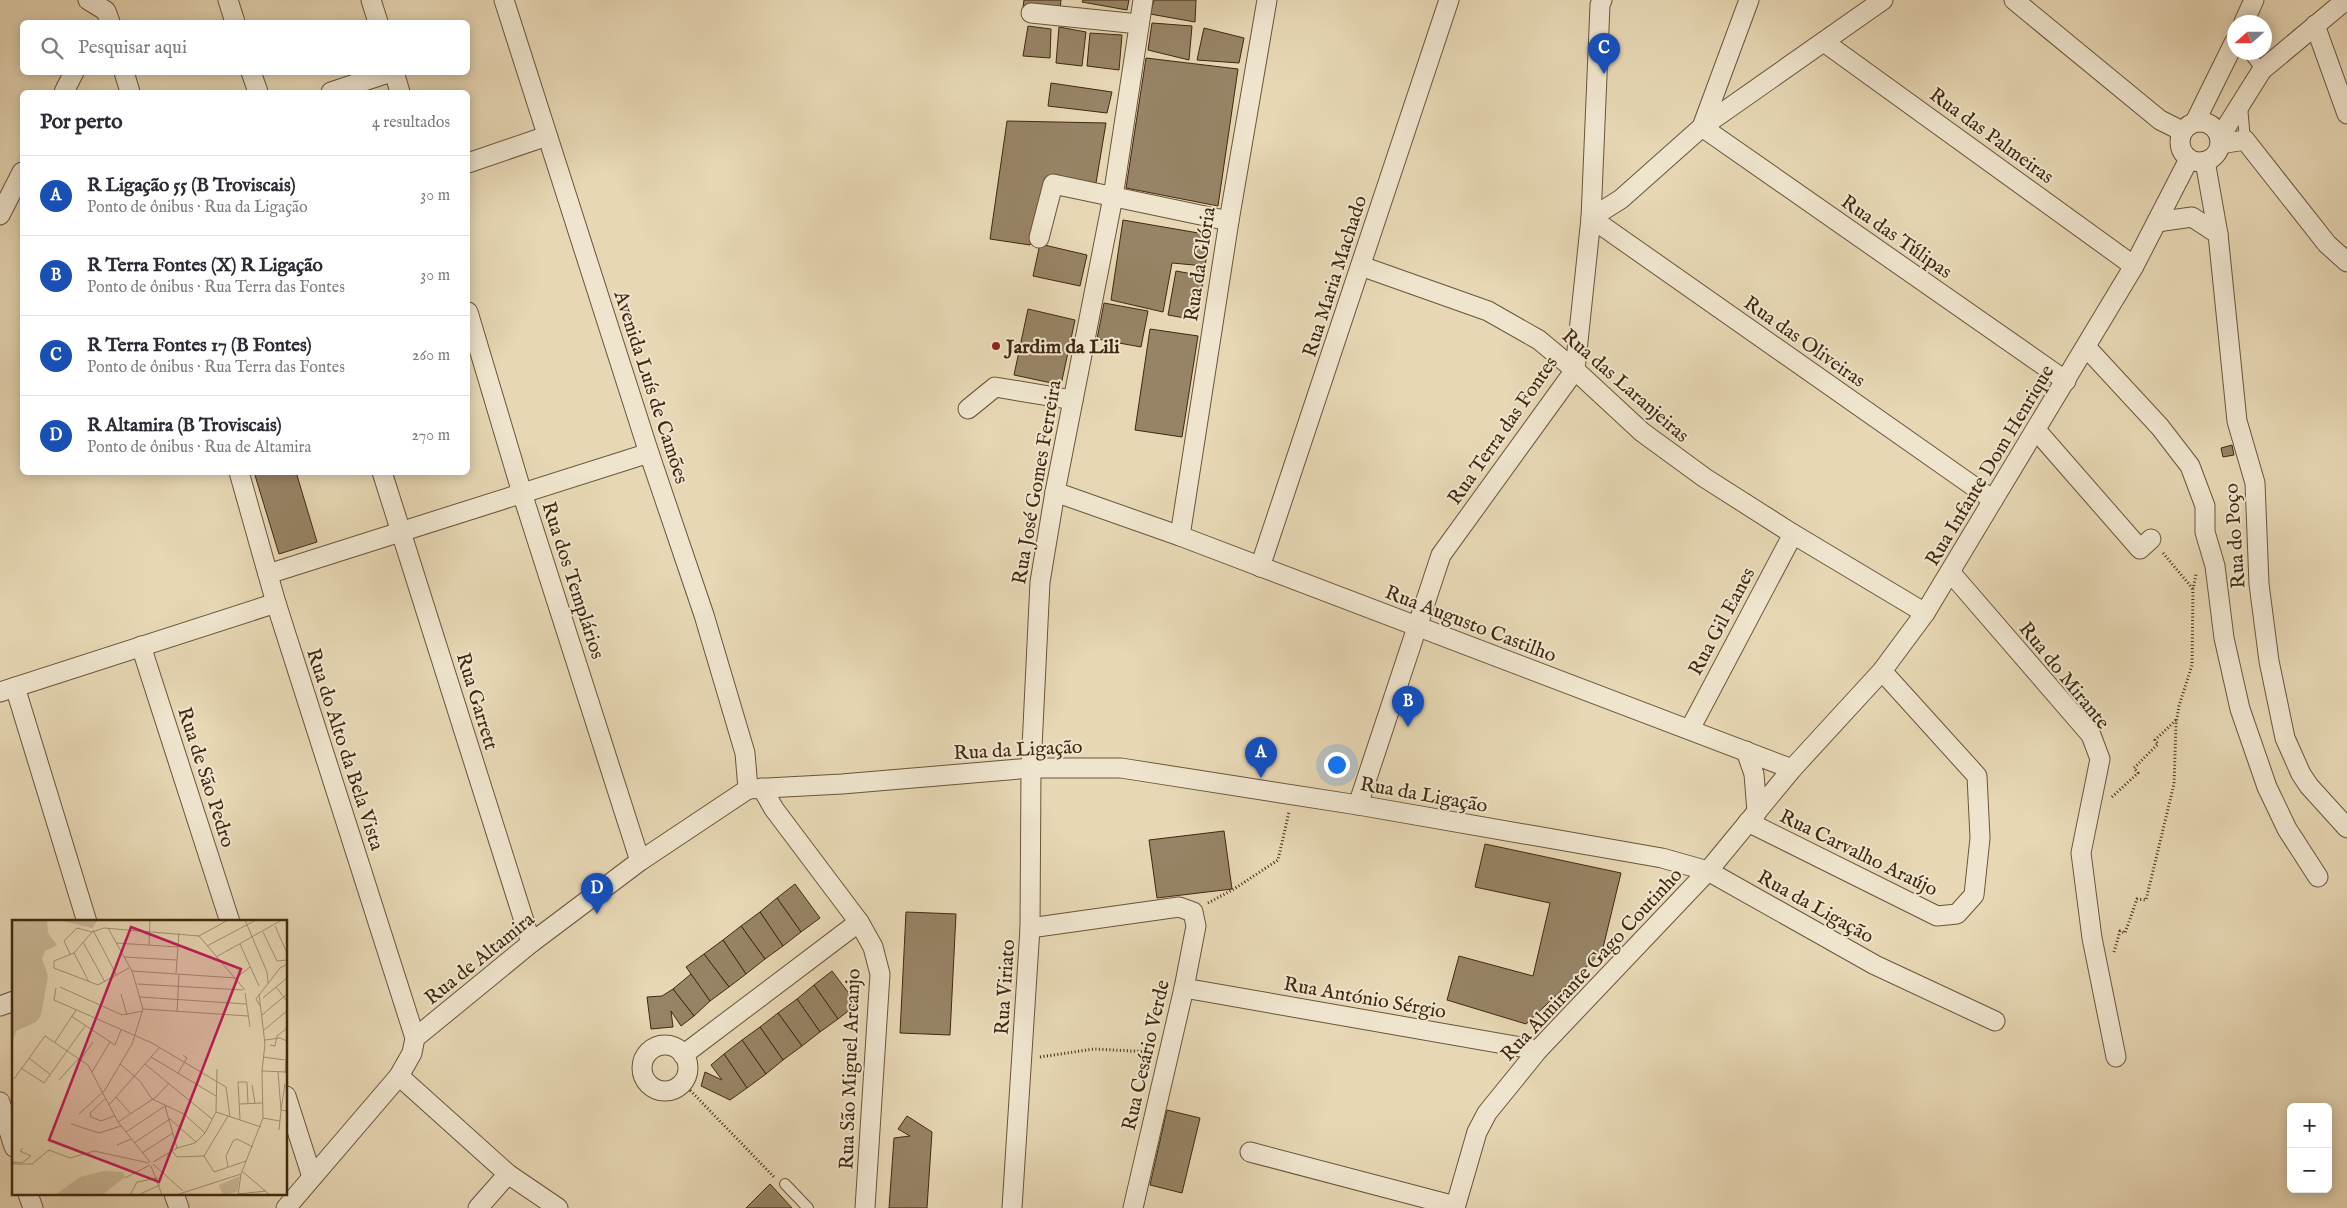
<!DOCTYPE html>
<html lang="pt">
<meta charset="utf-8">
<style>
:root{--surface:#fff;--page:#f2f2f3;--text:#2b2b33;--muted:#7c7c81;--line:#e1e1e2;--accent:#d93025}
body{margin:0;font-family:"IM FELL English",serif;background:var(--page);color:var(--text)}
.controls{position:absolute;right:15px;bottom:15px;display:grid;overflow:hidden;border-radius:8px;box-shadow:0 2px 12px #0003}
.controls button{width:45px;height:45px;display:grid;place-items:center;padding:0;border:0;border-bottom:1px solid var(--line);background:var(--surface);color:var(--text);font:25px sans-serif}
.compass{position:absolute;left:2227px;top:15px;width:45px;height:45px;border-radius:50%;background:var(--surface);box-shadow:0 2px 12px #0003;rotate:249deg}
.you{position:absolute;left:1336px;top:764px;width:18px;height:18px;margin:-12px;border:4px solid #fff;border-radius:50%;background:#1a73e8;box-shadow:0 0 0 8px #1a73e833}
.badge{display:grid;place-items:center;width:32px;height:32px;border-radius:50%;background:var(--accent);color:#fff;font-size:16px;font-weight:700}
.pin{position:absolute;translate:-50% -41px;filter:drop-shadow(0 1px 2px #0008)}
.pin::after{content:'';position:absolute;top:26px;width:18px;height:15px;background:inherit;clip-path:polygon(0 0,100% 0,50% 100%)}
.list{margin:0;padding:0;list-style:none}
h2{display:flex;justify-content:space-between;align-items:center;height:65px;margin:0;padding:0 20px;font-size:21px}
h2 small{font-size:16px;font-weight:400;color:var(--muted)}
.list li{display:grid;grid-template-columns:32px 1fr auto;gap:15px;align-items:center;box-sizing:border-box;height:80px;padding:0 20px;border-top:1px solid var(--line)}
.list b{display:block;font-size:19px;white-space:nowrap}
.list p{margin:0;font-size:16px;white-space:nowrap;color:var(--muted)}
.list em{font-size:16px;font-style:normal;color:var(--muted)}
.icon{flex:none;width:28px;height:28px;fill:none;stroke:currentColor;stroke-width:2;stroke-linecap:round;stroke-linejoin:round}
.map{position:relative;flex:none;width:2347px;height:1208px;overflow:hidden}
.search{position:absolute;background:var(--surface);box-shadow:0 2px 12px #0003;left:20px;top:20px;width:450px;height:55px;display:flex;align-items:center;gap:12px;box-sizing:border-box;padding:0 18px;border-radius:8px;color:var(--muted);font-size:19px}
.panel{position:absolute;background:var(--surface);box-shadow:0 2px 12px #0003;left:20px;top:90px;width:450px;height:385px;border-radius:8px}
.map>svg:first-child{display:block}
.building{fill:#978365;stroke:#402810}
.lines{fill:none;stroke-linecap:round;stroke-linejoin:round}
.lane-casing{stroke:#6a5439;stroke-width:12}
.street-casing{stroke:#6a5439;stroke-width:21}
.path{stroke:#402810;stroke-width:3;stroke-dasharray:1 2.5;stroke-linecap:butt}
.lane{stroke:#efe5ce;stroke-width:10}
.street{stroke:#efe5ce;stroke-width:19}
.poi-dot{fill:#8f2418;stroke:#efe5ce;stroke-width:2}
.labels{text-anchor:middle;stroke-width:4;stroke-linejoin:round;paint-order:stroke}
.street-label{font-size:20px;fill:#402810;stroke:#efe5ce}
.poi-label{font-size:20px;font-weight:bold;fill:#402810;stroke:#efe5ce;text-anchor:start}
.inset-road{fill:none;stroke:#a49172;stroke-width:1}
.view{fill:#c2185b;fill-opacity:0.15;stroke:#c2185b;stroke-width:2.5}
.inset-edge{fill:none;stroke:#402810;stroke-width:2.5}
</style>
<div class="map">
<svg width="2347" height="1208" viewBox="0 0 2347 1208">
<rect width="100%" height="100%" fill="#e7d7b4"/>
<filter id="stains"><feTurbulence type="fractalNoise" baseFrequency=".004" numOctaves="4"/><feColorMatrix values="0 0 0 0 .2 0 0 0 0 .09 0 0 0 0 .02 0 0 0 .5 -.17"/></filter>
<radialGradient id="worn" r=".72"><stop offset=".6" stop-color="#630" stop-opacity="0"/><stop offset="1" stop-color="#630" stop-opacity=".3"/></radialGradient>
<g class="building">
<path d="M1024 0H1061L1060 10 1023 7Z"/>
<path d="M1083 0H1129L1127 10 1082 2Z"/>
<path d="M1154 0H1196L1195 22 1150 14Z"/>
<path d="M1152 23 1192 26 1189 60 1148 50Z"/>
<path d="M1028 26 1051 29 1050 58 1023 56Z"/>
<path d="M1059 27 1086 32 1082 66 1056 63Z"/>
<path d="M1204 28 1244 38 1239 63 1197 60Z"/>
<path d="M1090 33 1122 35 1119 70 1087 66Z"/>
<path d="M1146 58 1238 69 1218 206 1126 188Z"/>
<path d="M1051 83 1112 92 1107 113 1048 106Z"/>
<path d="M1007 121 1106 123 1096 183 1047 178 1030 245 990 239Z"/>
<path d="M1123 220 1210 235 1205 266 1172 263 1163 312 1111 300Z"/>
<path d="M1040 244 1087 255 1080 286 1033 276Z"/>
<path d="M1176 271 1204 276 1196 320 1168 315Z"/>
<path d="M1104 303 1148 311 1141 347 1097 339Z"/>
<path d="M1028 309 1075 320 1061 385 1014 375Z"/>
<path d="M1150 329 1198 336 1182 437 1135 430Z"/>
<path d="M2232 445 2234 455 2223 457 2221 448Z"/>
<path d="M254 472H296L317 542 279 554Z"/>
<path d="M1224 831 1232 889 1157 898 1149 840Z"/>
<path d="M1485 844 1621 873 1602 952 1526 1024 1447 1000 1459 956 1533 976 1550 903 1475 887Z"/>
<path d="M795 884 820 918 801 932 777 898Z"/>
<path d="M777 898 801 932 783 946 760 912Z"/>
<path d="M760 912 783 946 765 959 741 926Z"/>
<path d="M906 912 956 914 950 1035 900 1033Z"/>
<path d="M741 926 765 959 746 974 723 940Z"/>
<path d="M723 940 746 974 729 987 704 954Z"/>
<path d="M704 954 729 987 710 1001 686 967Z"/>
<path d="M832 971 857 1004 838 1019 814 985Z"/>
<path d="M691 974 710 1001 694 1016 673 989Z"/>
<path d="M814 985 838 1019 820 1032 797 999Z"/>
<path d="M673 989 694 1016 681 1026 671 1011 673 1027 651 1029 647 997 662 996Z"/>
<path d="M797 999 820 1032 802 1046 778 1013Z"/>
<path d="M778 1013 802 1046 783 1060 760 1027Z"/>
<path d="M760 1027 783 1060 766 1074 742 1040Z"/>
<path d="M742 1040 766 1074 747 1088 724 1054Z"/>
<path d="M724 1054 747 1088 730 1100 701 1086 705 1072 722 1080 711 1065Z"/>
<path d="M1167 1110 1200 1118 1182 1193 1150 1185Z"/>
<path d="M907 1116 932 1132 927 1208H889L894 1138 910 1136 898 1129Z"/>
<path d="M770 1184 792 1208H746Z"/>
</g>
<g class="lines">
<defs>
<g id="lane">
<path d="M2248 52 2262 70"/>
<path d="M2242 106 2245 140"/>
<path d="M785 1184 808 1208"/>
</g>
<g id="street">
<path d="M88 0 106 11 110 22"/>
<path d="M228 0 235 22"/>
<path d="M371 0 378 22"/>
<path d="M504 0 649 453 704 615 745 753 748 789"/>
<path d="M1883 0 1702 127 1621 199 1591 218 1993 500"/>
<path d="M2014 0 2160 120 2182 131"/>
<path d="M1031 13 1139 24"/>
<path d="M2244 22 2254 0"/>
<path d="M2315 25 2347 114"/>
<path d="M1824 42 2134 266"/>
<path d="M124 72 130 92"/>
<path d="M251 72 258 92"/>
<path d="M394 72 400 92"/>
<path d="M64 92 74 72"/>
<path d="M331 92 391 72"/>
<circle cx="2200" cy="142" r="20"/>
<path d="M2195 122 2234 43"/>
<path d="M1702 127 2066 381"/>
<path d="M1702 127 1749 0"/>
<path d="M2220 137 2262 70 2346 0"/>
<path d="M2220 144 2245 140 2327 244 2347 262"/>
<path d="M2205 161 2218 234 2237 421 2255 483 2259 584 2269 661 2285 738 2301 774 2309 786 2347 828"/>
<path d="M468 163 547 136"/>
<path d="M0 215 22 172"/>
<path d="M2157 222 2192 217 2218 234"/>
<path d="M1039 238 1053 184 1229 221"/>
<path d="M1361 266 1488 311 1539 340 1575 370 1642 432 1705 478 1793 534 1925 613"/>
<path d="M468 312 522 493 640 861"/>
<path d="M2086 347 2160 427 2190 466 2205 506V532L2215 566 2224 638 2240 709 2267 787 2287 829 2318 877"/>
<path d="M968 409 995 387 1073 400"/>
<path d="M2036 430 2140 549 2151 539"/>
<path d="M239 472 276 603 415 1038"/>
<path d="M382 472 531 943"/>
<path d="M1055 492 1180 536 1792 769"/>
<path d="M1180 536 1229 221 1267 0"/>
<path d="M1260 567 1449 0"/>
<path d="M1951 573 2091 735 2100 759 2081 853 2092 938 2116 1057"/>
<path d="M268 574 649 453"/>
<path d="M141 646 230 922"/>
<path d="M15 687 87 922"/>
<path d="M0 692 276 603"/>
<path d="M1690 729 1793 534"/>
<path d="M1746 751 1754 774 1757 812"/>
<path d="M762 788 774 809 859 922 873 947 880 974 865 1208"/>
<path d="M748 789 842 784 1031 768H1121L1358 805 1662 858 1708 871 1875 965 1995 1021"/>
<path d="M1358 805 1441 555 1575 370 1591 218 1600 5 1602 0"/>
<path d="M1748 822 1937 916 1957 914 1974 895 1980 838 1977 776 1882 671"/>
<path d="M1030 928 1179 907 1193 912 1196 926 1184 988 1133 1208"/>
<path d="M1184 988 1538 1050"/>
<path d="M0 1006 14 1001"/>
<circle cx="665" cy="1068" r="23"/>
<path d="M683 1055 859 922"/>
<path d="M399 1076 508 1174 558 1208"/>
<path d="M286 1096 312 1177"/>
<path d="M0 1102 14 1147"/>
<path d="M1250 1152 1455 1206"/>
<path d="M28 1194 33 1208"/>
<path d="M174 1194 179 1208"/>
<path d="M286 1208 399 1076 412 1053 415 1038 531 943 640 861 748 789"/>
<path d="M478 1208 508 1174"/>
<path d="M1012 1208 1030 928 1031 768 1040 582 1055 492 1113 197 1143 0"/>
<path d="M1455 1208 1477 1132 1487 1113 1538 1050 1708 871 1792 769 1882 671 1925 613 2134 266 2189 159"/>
</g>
</defs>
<use href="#lane" class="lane-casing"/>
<use href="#street" class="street-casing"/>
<g class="path">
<path d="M2163 553 2193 589"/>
<path d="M2112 797 2138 773 2134 768 2158 744 2155 740 2177 719"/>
<path d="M1208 903 1234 889 1278 860 1289 812"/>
<path d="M2114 952 2120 931 2125 933 2137 899 2146 900 2174 784 2176 724 2179 706 2192 665 2193 589 2196 574"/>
<path d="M1040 1057 1094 1049 1151 1052"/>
<path d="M683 1083 774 1177"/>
</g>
<use href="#lane" class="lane"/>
<use href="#street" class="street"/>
</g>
<circle class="poi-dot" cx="996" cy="346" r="5"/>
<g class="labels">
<g class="street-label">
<text transform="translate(1992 135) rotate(36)" y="7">Rua das Palmeiras</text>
<text transform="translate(1897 236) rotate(35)" y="7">Rua das Túlipas</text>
<text transform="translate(1199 264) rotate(-81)" y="7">Rua da Glória</text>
<text transform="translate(1334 276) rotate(-72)" y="7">Rua Maria Machado</text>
<text transform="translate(1805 341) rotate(35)" y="7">Rua das Oliveiras</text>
<text transform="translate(1626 385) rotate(41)" y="7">Rua das Laranjeiras</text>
<text transform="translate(652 387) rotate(72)" y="7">Avenida Luís de Camões</text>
<text transform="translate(1502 430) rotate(-55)" y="7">Rua Terra das Fontes</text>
<text transform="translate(1989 465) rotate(-59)" y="7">Rua Infante Dom Henrique</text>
<text transform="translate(1036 482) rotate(-80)" y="7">Rua José Gomes Ferreira</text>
<text transform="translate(2234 536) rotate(-94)" y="7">Rua do Poço</text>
<text transform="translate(574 580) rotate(72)" y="7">Rua dos Templários</text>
<text transform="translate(1721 621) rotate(-62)" y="7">Rua Gil Eanes</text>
<text transform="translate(1471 623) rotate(21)" y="7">Rua Augusto Castilho</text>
<text transform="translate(2065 675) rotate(51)" y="7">Rua do Mirante</text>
<text transform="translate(478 701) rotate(73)" y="7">Rua Garrett</text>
<text transform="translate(346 749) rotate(72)" y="7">Rua do Alto da Bela Vista</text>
<text transform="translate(1018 749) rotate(-3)" y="7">Rua da Ligação</text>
<text transform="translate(207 777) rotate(72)" y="7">Rua de São Pedro</text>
<text transform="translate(1424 794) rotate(10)" y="7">Rua da Ligação</text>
<text transform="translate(1859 852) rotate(26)" y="7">Rua Carvalho Araújo</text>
<text transform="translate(1816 906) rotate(29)" y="7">Rua da Ligação</text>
<text transform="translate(479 958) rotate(-39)" y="7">Rua de Altamira</text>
<text transform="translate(1591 964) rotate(-47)" y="7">Rua Almirante Gago Coutinho</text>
<text transform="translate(1004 987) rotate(-86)" y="7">Rua Viriato</text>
<text transform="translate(1365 997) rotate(10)" y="7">Rua António Sérgio</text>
<text transform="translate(1145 1055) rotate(-77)" y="7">Rua Cesário Verde</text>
<text transform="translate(849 1069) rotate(-88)" y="7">Rua São Miguel Arcanjo</text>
</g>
<g class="poi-label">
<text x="1006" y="353">Jardim da Lili</text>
</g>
</g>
<g transform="translate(12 920)">
<rect width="275" height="275" fill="#e7d7b4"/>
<path d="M0 0H35L36 13 45 25 33 31 30 39 36 56 29 95 24 102 4 111 0 124ZM46 0H86L80 8ZM91 251 111 252 113 257 90 275H43L68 257ZM228 256 225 272 211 275 207 265Z" fill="#cbb998"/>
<path class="inset-road" d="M233 0 255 52 256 63M263 6 275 33M96 8 120 51 131 89M81 10 104 54M80 12 62 33 42 41V48L86 65 117 48M251 12 265 41 275 40M187 16 233 70M71 22 93 62M104 23 166 27M228 24 247 66M137 25 138 0M195 26 244 0M62 33 77 62M58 34 52 21 65 8 80 12 92 8 187 16 216 0M112 37 165 40M204 37 270 0M120 51 224 58 238 47M164 53 167 13M125 64 231 70M48 67 110 95 131 91M264 67 275 81M44 68 42 80 140 123 214 167 218 197M233 73 238 107M109 74 115 95M128 77 234 84M251 78 275 58M248 86 244 79 268 48 275 44M131 89 236 96M165 92 167 54M250 95 275 74M59 96 103 125 109 110M252 110 275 91M253 120 268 118 275 121M43 122 64 90M258 125 263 126 265 116 275 108M139 137 204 176M251 137 273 140M17 138 39 155M69 139 81 122M108 144 128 161 140 179 172 194 193 213M133 144 200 199M9 148 32 163 73 106M250 151 275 152M80 152 98 122M266 152 269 190 267 210M166 153 175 138 171 135M273 153 275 129M2 159 33 116 76 145 106 202 138 242M47 160 67 138M273 164 269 190 275 191M240 165 243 183M104 177 118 193M93 179 78 193 79 197 89 201 102 196M227 184 251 183M97 185 147 128M204 192 249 207M67 194 93 170 120 124 131 89M251 198 268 201M158 199 184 222M228 200 226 162H235L236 184M106 202 144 177 157 163M59 204 87 213 109 206M114 212 153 186 165 228M122 223 158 199M105 225 119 219M160 231 165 237 192 236 202 252 234 241M130 233 161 213M192 236 216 196M0 242 10 243 19 236 8 231 11 228M141 242 165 228 183 223 193 213 204 192 205 149M0 244H20L37 230 58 238 82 231 137 243M141 244 171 271M139 246 150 275M216 247 214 236 221 221 225 219 241 227M231 252 258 275M113 258 138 245M226 274 254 271M118 275 125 262 146 258M126 275 148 265M164 275 229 254M226 275 229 254 251 198 250 151 253 124 247 74"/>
<path class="view" d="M119 7 229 49 147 262 37 220Z"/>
<rect width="275" height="275" class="inset-edge"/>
</g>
<rect width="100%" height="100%" filter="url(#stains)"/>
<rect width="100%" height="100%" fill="url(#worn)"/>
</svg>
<div class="controls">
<button>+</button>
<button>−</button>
</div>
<svg class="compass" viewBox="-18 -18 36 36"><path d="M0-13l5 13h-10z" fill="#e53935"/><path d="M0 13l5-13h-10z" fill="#7c7c81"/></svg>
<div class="you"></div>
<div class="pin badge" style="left:1261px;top:778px;background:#1a4fb4">A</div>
<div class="pin badge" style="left:1408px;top:727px;background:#1a4fb4">B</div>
<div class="pin badge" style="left:1604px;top:74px;background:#1a4fb4">C</div>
<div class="pin badge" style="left:597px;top:914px;background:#1a4fb4">D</div>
<div class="search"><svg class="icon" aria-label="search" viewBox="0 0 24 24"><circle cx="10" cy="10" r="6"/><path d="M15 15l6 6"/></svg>Pesquisar aqui</div>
<section class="panel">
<h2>Por perto<small>4 resultados</small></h2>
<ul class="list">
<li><span class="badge" style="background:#1a4fb4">A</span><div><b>R Ligação 55 (B Troviscais)</b><p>Ponto de ônibus · Rua da Ligação</p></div><em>30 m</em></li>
<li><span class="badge" style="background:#1a4fb4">B</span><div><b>R Terra Fontes (X) R Ligação</b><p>Ponto de ônibus · Rua Terra das Fontes</p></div><em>30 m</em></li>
<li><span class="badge" style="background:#1a4fb4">C</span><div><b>R Terra Fontes 17 (B Fontes)</b><p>Ponto de ônibus · Rua Terra das Fontes</p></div><em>260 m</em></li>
<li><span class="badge" style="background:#1a4fb4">D</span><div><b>R Altamira (B Troviscais)</b><p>Ponto de ônibus · Rua de Altamira</p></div><em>270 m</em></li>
</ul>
</section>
</div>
